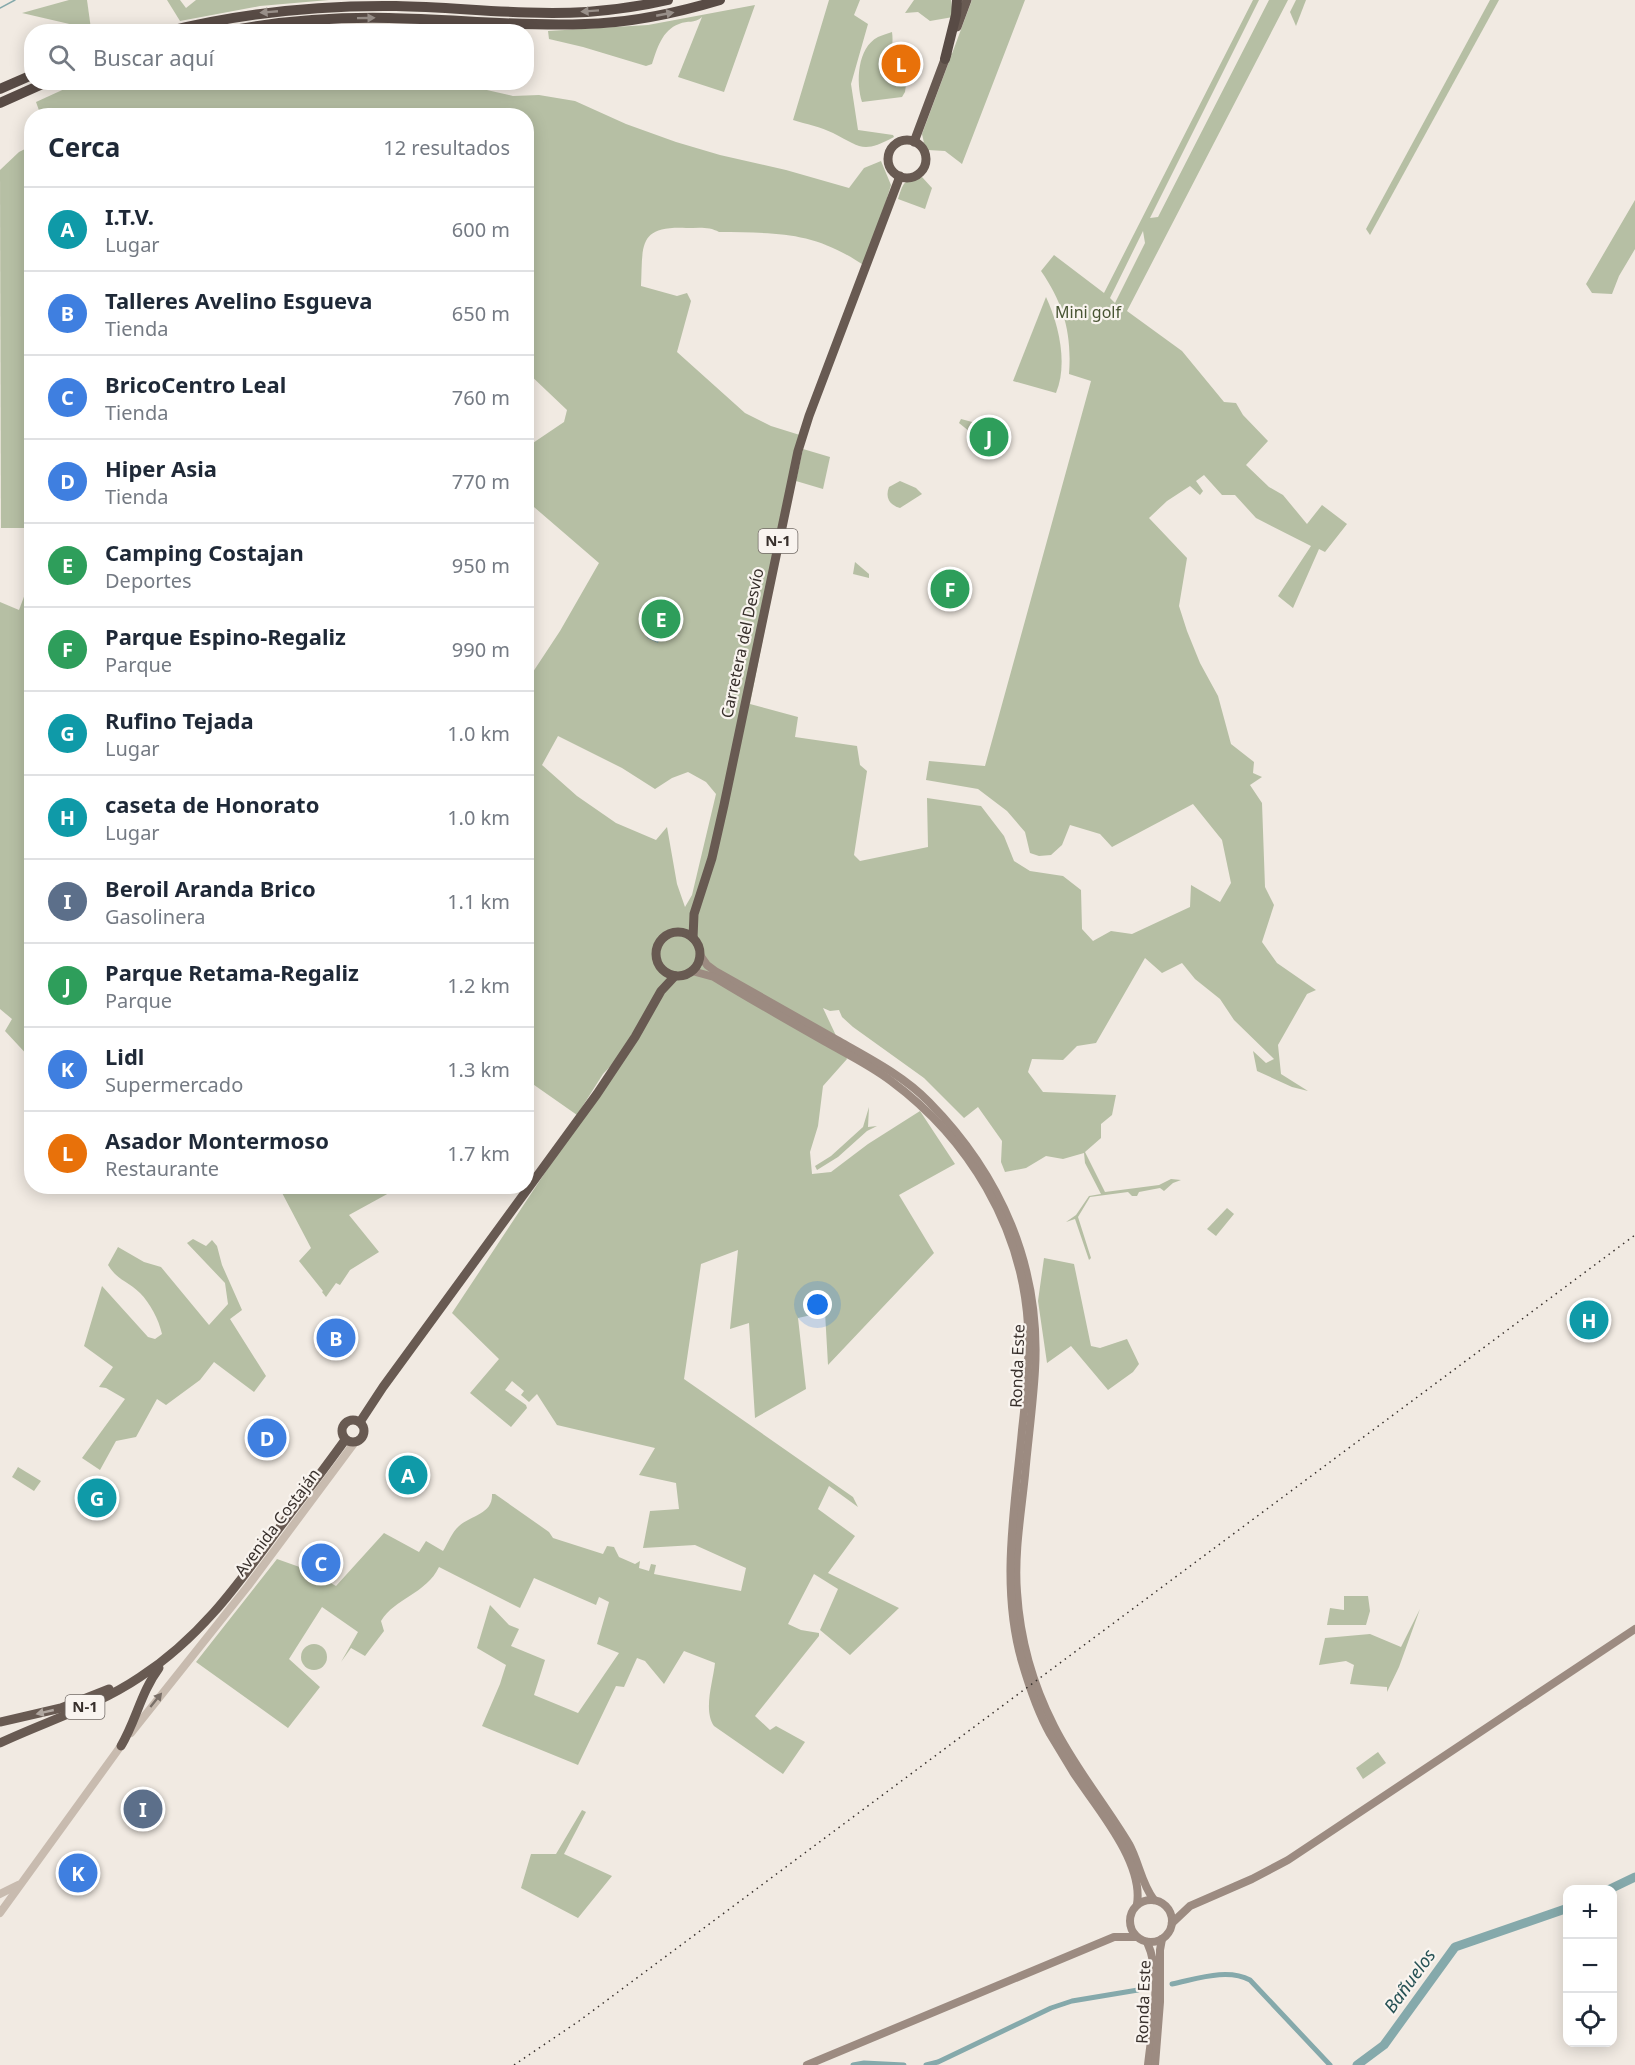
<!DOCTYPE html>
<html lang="es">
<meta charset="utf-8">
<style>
:root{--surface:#fff;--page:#f2f2f3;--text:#1f2937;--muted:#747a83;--line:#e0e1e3;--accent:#db2777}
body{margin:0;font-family:"Noto Sans",sans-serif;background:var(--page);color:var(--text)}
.controls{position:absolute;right:18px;bottom:18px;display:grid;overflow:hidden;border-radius:12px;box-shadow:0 3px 15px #0003}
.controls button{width:54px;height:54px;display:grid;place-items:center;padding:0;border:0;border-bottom:2px solid var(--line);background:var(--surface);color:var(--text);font:30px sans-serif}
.you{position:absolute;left:818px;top:1305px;width:21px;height:21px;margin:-15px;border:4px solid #fff;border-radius:50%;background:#1a73e8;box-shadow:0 0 0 9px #1a73e833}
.badge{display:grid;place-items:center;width:39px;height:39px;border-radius:50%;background:var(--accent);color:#fff;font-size:20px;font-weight:700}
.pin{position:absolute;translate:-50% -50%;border:3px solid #fff;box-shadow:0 2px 6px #0006}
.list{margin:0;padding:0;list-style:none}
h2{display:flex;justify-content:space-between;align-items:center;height:78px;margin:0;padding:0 24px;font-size:26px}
h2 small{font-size:20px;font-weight:400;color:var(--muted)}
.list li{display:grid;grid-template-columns:39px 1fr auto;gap:18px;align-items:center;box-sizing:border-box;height:84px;padding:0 24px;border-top:2px solid var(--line)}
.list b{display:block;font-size:22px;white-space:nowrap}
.list p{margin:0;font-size:20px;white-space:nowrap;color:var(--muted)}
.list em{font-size:20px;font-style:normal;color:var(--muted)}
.icon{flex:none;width:33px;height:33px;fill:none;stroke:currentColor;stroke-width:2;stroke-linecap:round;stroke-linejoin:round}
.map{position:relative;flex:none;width:1635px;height:2065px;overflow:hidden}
.search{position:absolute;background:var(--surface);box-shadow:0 3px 15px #0003;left:24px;top:24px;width:510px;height:66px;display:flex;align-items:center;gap:15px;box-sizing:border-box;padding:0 21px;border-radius:24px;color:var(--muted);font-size:22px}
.panel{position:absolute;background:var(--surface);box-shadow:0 3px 15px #0003;left:24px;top:108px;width:510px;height:1086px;border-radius:24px}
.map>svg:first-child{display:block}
.green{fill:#b6bfa4;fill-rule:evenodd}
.water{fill:#85a9ab}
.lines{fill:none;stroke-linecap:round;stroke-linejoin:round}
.stream{stroke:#85a9ab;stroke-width:1.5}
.canal{stroke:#85a9ab;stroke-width:5}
.river{stroke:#85a9ab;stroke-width:9}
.tertiary{stroke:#c8bbaf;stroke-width:8}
.secondary{stroke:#9c8b81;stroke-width:8}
.trunk{stroke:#685a52;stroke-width:9}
.motorway{stroke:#584b45;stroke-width:10}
.rail{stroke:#38302c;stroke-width:1.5;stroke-dasharray:1.5 4.5;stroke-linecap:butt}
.oneway{fill:#988f89}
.oneway2{fill:#796f67}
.oneway3{fill:#b0a7a0}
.labels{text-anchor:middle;stroke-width:4.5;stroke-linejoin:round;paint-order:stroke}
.shield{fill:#f9f4ef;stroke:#726b66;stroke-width:1.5}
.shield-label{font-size:15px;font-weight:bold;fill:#38302c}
.park-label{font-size:16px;fill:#485433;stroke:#f9f4ef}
.street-label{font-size:16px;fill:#38302c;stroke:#f9f4ef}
.water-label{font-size:18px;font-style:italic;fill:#265255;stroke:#f9f4ef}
</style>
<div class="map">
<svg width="1635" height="2065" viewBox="0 0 1635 2065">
<rect width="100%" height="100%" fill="#f1eae2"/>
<g class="green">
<path d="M69 0H87L91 29 22 13Z"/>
<path d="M167 0H180L186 8 196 0H366H329L260 6 180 21Z"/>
<path d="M829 0H860L854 15 868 24 851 84 858 130 893 135 894 137C862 154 861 147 833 133 821 127 806 124 793 120Z"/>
<path d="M914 0H951L953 17 930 21 918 12 905 13Z"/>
<path d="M972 0H1025L962 164 945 151 928 150 924 143 922 134Z"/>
<path d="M1253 0H1259L1150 218 1158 217 1269 0H1288L1127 311 1182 351 1224 402 1236 403 1243 415 1268 441 1246 465 1269 487 1283 495 1307 524 1322 505 1347 524 1325 552 1319 549 1293 608 1278 596 1311 546 1256 518 1235 495H1222L1204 475 1196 481 1203 491 1200 495 1190 486 1167 501 1149 518 1187 558 1179 606 1187 631 1200 663 1218 696 1231 744 1254 762 1253 773 1262 777 1250 785 1262 803 1265 887 1274 905 1262 942 1277 963 1316 990 1307 994 1278 1045 1281 1074 1308 1091 1292 1087 1257 1071 1253 1051 1266 1063 1274 1059 1234 1020 1220 999 1195 979 1182 963 1162 973 1145 958 1096 1043 1077 1046 1063 1060 1032 1059 1028 1072 1043 1092 1116 1095 1112 1115 1101 1124V1138L1085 1152 1105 1192 1159 1185 1171 1179 1181 1180 1173 1183 1164 1191 1160 1188 1139 1192 1137 1196H1132L1128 1192 1090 1197 1078 1217 1091 1258 1089 1260 1075 1219 1066 1222 1076 1215 1089 1196 1101 1194 1085 1163 1084 1153 1063 1159 1046 1156 1026 1168 1005 1172 1001 1162 1002 1141 978 1107 964 1118 924 1078 853 1027 842 1017 839 1010 830 1011 823 1008 847 1059 823 1086 818 1126 810 1152 812 1174 831 1172 868 1144 920 1111 955 1164 899 1195 934 1253 828 1365 825 1312 798 1318 806 1389 755 1418 749 1323 730 1329 738 1250 701 1264 684 1379 853 1497 858 1507 829 1486 818 1509 855 1536 828 1573 899 1608 850 1655 820 1630 838 1589 814 1574 788 1624 801 1630 819 1633V1636L755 1716 770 1730 776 1726 805 1742 783 1774 714 1726C703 1710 713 1682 715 1663L684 1651 664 1684 645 1661 637 1658 624 1687 616 1686 578 1765 482 1726 500 1684 506 1665 477 1648 490 1605 509 1625 519 1629 511 1646 545 1660 534 1695 578 1713 619 1653 597 1644 609 1602 599 1597 596 1605 534 1578 520 1608 439 1567C426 1594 395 1598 381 1621L384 1631 365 1656 351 1648 341 1662 358 1632 322 1607 289 1659 320 1687 288 1728 196 1662 277 1559 308 1570 336 1586 384 1533 419 1552 426 1541 443 1551C448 1543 452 1532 459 1526 472 1515 493 1514 492 1494H495L549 1532 553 1538 603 1554 607 1546 614 1547 619 1557 635 1564 640 1561 639 1568 649 1571 651 1564 656 1565 654 1574 741 1591 746 1568 695 1545 643 1548 650 1511 679 1509 676 1483 639 1475 655 1448 557 1425 537 1394 529 1402 521 1395 524 1391 512 1381 505 1390 526 1405 527 1408 511 1427 470 1393 499 1359 452 1313 627 1049 603 1074 577 1115 527 1080V681L560 631 599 563 527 501V447L564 422 567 410 527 372 526 116H41L36 102 71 86 87 82 456 83 513 96 539 95 575 101 626 124 676 142 720 155 786 170 849 188 864 168 881 161 891 185 866 267C815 231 779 233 719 232 709 226 697 228 686 228 637 226 643 246 641 286L677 296 687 293 691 301 677 352 745 413 771 426 803 436 750 704 798 717 795 737 857 746 860 765 867 771 854 855 860 861 928 847 927 798 981 806 1004 836 1014 861 1030 871 1063 876 1081 890 1082 929 1093 941 1111 931 1132 934 1190 907 1191 885 1220 902 1231 883 1222 840 1193 804 1112 847 1100 834 1070 825 1062 845 1051 855 1039 856 1030 853 1025 832 1007 811 978 789 926 780 929 761 985 766 1091 381 1069 374C1072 334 1064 304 1041 271L1054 255 1104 293ZM1143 231 1145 243 1115 303 1110 298ZM558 736 622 768 655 789 672 778 688 772 706 782 716 794 692 895 685 907 677 884 667 827 656 840 616 823 577 796 542 765Z"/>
<path d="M1296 0H1306L1296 26 1290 12Z"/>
<path d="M1490 0H1499L1370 235 1366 229Z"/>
<path d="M755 5 724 92 678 77 702 17C694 24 688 20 679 24 662 30 657 49 652 64L646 66 583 47 549 39 548 31 648 25Z"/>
<path d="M892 32C895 53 884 59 895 83L903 78V80L907 78 905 92 902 97 862 102C856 82 857 48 878 37 882 35 887 34 892 32Z"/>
<path d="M31 146V528H1L0 170 19 152Z"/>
<path d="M922 177 932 188 925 209 898 199C904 181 903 181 922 177Z"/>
<path d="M1635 200V249L1619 276 1612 294 1592 293 1586 284Z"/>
<path d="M1046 297C1059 325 1068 364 1056 393L1013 381Z"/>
<path d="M961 419 1002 430 995 456H992L980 440 959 423Z"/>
<path d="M803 449 830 457 823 489 796 481Z"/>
<path d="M900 481 916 488 922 494 900 508C889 505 885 497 889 487Z"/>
<path d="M855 562 869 574V578L853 574Z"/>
<path d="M31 578 32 1059H31L5 1031 12 1019 0 1009V602L19 610Z"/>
<path d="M958 581 961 584 957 598 933 592Z"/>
<path d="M869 1107 868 1127 877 1126 867 1131 838 1157 817 1170 815 1166 831 1156 863 1127Z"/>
<path d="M284 1186 400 1187 349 1215 379 1252 350 1270 340 1285 336 1283 326 1297 322 1292 323 1291 299 1261 311 1248 280 1189Z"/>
<path d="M1227 1208 1234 1214 1216 1236 1207 1229Z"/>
<path d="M193 1239 206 1246 212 1240 217 1246 222 1265 242 1310 230 1319 266 1376 254 1392 214 1362 200 1380 166 1405 157 1399 136 1437 116 1441 100 1470 82 1458 125 1399 106 1388 99 1387 113 1367 84 1346 102 1286 148 1337 155 1339 162 1334C159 1320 150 1303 140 1293 129 1282 117 1280 108 1265L118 1247 144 1262 161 1267 209 1325 228 1304 225 1283 187 1243Z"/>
<path d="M1044 1258 1074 1264 1091 1346 1100 1348 1127 1339 1139 1364 1133 1372 1108 1390 1071 1346 1047 1363 1038 1301Z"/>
<path d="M18 1467 41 1481 34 1491 12 1477Z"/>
<path d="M1344 1596H1368L1370 1611 1366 1625H1327L1330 1608 1344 1610Z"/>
<path d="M1420 1609 1399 1667 1387 1692V1687L1350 1684 1354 1665 1346 1661 1319 1665 1325 1638 1370 1634 1401 1647Z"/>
<circle cx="314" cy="1657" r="13"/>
<path d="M1378 1752 1386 1763 1363 1779 1356 1768Z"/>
<path d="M582 1810 586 1812 564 1854 612 1876 578 1918 521 1888 531 1854H556Z"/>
</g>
<path class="water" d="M661 607 670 611 658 643 647 638 651 630 650 627H651Z"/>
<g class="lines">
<path class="stream" d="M0 8 15 0"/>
<g class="canal">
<path d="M1172 1984C1197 1979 1227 1968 1250 1980L1330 2065"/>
<path d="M853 2065 864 2063 904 2065"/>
<path d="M926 2065 938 2062 1051 2008 1072 2001 1138 1990"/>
</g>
<g class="river">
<path d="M1608 1890 1635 1877"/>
<path d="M1357 2065 1384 2045 1455 1947 1568 1908"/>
</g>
<g class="tertiary">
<path d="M131 1733 248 1586 355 1442"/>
<path d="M0 1894 18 1885"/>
<path d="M0 1913 123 1743"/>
</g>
<g class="secondary">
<path d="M700 955 707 965 715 971C756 994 797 1017 837 1040 869 1058 904 1076 929 1102 1001 1175 1041 1267 1035 1370 1033 1405 1028 1440 1025 1475 1021 1514 1014 1554 1017 1592 1020 1639 1033 1685 1054 1726 1075 1768 1105 1804 1129 1844 1139 1862 1141 1883 1154 1900"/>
<path d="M692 971 714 977C750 999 787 1020 824 1041 847 1054 870 1065 891 1081 969 1139 1022 1227 1028 1325 1030 1360 1026 1395 1022 1430 1015 1507 1000 1586 1022 1662 1029 1686 1037 1711 1050 1734 1058 1747 1065 1759 1073 1772 1095 1806 1144 1861 1137 1904"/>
<circle cx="1151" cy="1921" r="21"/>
<path d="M1172 1923 1190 1906 1252 1879 1288 1860 1635 1629"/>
<path d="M1147 1942C1163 1976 1152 2028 1148 2065"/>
<path d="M807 2065 1114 1937H1136"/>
<path d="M1155 2065 1160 2002V1950L1162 1939"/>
</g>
<g class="trunk">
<path d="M957 27 967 0"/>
<circle cx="907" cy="159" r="19"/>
<path d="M914 142 947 54"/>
<circle cx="678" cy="954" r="22"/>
<path d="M693 938 694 914 712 858 724 805 798 451 809 416 900 176"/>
<circle cx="353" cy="1431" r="11"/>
<path d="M360 1422 383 1387 597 1094 635 1037 661 991 675 976"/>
<path d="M0 1722 61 1708 109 1689"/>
<path d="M0 1743C47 1721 97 1706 140 1677 198 1639 234 1590 274 1535 298 1503 322 1472 345 1440"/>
<path d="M121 1746C136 1721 141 1692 159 1668"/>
</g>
<g class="motorway">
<path d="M165 32C241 13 317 5 396 6 459 7 523 16 587 12 615 10 642 6 668 0"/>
<path d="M224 32C278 21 334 17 389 18 454 19 520 27 585 24 630 23 677 13 720 0"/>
<path d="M945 59 956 15 957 0"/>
<path d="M0 89 32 75"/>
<path d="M0 103 47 82"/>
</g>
<path class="rail" d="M514 2065 579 2021 1635 1235"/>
</g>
<defs><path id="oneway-solid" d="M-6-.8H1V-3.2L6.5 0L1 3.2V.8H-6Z" transform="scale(1.5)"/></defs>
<g class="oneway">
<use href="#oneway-solid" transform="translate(590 11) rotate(176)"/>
<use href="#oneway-solid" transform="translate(269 12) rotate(175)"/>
<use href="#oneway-solid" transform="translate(665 14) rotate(-11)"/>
<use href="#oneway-solid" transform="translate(366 18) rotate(-1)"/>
</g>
<use class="oneway2" href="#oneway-solid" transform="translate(156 1700) rotate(-51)"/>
<use class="oneway3" href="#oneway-solid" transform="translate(45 1712) rotate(167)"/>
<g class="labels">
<g class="shield">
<rect x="758.5" y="529" width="39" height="24" rx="4.5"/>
<rect x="65.5" y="1695" width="39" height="24" rx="4.5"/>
</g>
<g class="shield-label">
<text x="778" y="546">N-1</text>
<text x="85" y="1712">N-1</text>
</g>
<g class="park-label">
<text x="1088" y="318">Mini golf</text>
</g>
<g class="street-label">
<text transform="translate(742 643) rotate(-78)" y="6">Carretera del Desvío</text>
<text transform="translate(1017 1366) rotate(-88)" y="6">Ronda Este</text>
<text transform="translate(277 1522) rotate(-53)" y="6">Avenida Costaján</text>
<text transform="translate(1143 2002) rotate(-88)" y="6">Ronda Este</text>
</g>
<g class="water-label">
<text transform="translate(1410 1981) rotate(-54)" y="6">Bañuelos</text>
</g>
</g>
</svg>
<div class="controls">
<button>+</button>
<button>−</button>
<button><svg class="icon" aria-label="locate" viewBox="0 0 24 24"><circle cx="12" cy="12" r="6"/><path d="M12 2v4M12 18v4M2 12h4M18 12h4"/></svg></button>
</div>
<div class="you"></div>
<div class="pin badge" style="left:408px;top:1475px;background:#0f9aa8">A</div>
<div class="pin badge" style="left:336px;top:1338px;background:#3f7fe0">B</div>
<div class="pin badge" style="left:321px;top:1563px;background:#3f7fe0">C</div>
<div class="pin badge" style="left:267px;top:1438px;background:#3f7fe0">D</div>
<div class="pin badge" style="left:661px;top:619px;background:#2e9e5b">E</div>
<div class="pin badge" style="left:950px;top:589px;background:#2e9e5b">F</div>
<div class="pin badge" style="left:97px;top:1498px;background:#0f9aa8">G</div>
<div class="pin badge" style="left:1589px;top:1320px;background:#0f9aa8">H</div>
<div class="pin badge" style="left:143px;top:1809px;background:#5c6f8a">I</div>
<div class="pin badge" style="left:989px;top:437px;background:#2e9e5b">J</div>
<div class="pin badge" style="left:78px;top:1873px;background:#3f7fe0">K</div>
<div class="pin badge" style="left:901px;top:64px;background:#e8710a">L</div>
<div class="search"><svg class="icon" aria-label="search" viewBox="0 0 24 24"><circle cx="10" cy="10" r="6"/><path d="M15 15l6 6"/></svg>Buscar aquí</div>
<section class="panel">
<h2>Cerca<small>12 resultados</small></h2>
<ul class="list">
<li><span class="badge" style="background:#0f9aa8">A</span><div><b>I.T.V.</b><p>Lugar</p></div><em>600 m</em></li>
<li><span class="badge" style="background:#3f7fe0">B</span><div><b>Talleres Avelino Esgueva</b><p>Tienda</p></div><em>650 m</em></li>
<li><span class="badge" style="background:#3f7fe0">C</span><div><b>BricoCentro Leal</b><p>Tienda</p></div><em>760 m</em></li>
<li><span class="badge" style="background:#3f7fe0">D</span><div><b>Hiper Asia</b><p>Tienda</p></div><em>770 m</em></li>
<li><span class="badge" style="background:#2e9e5b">E</span><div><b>Camping Costajan</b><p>Deportes</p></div><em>950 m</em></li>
<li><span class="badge" style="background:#2e9e5b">F</span><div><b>Parque Espino-Regaliz</b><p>Parque</p></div><em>990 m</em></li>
<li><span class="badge" style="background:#0f9aa8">G</span><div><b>Rufino Tejada</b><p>Lugar</p></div><em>1.0 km</em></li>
<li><span class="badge" style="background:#0f9aa8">H</span><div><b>caseta de Honorato</b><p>Lugar</p></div><em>1.0 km</em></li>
<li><span class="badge" style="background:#5c6f8a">I</span><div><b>Beroil Aranda Brico</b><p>Gasolinera</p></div><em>1.1 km</em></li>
<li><span class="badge" style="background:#2e9e5b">J</span><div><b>Parque Retama-Regaliz</b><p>Parque</p></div><em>1.2 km</em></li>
<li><span class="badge" style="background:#3f7fe0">K</span><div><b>Lidl</b><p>Supermercado</p></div><em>1.3 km</em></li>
<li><span class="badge" style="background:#e8710a">L</span><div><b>Asador Montermoso</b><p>Restaurante</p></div><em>1.7 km</em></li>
</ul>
</section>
</div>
